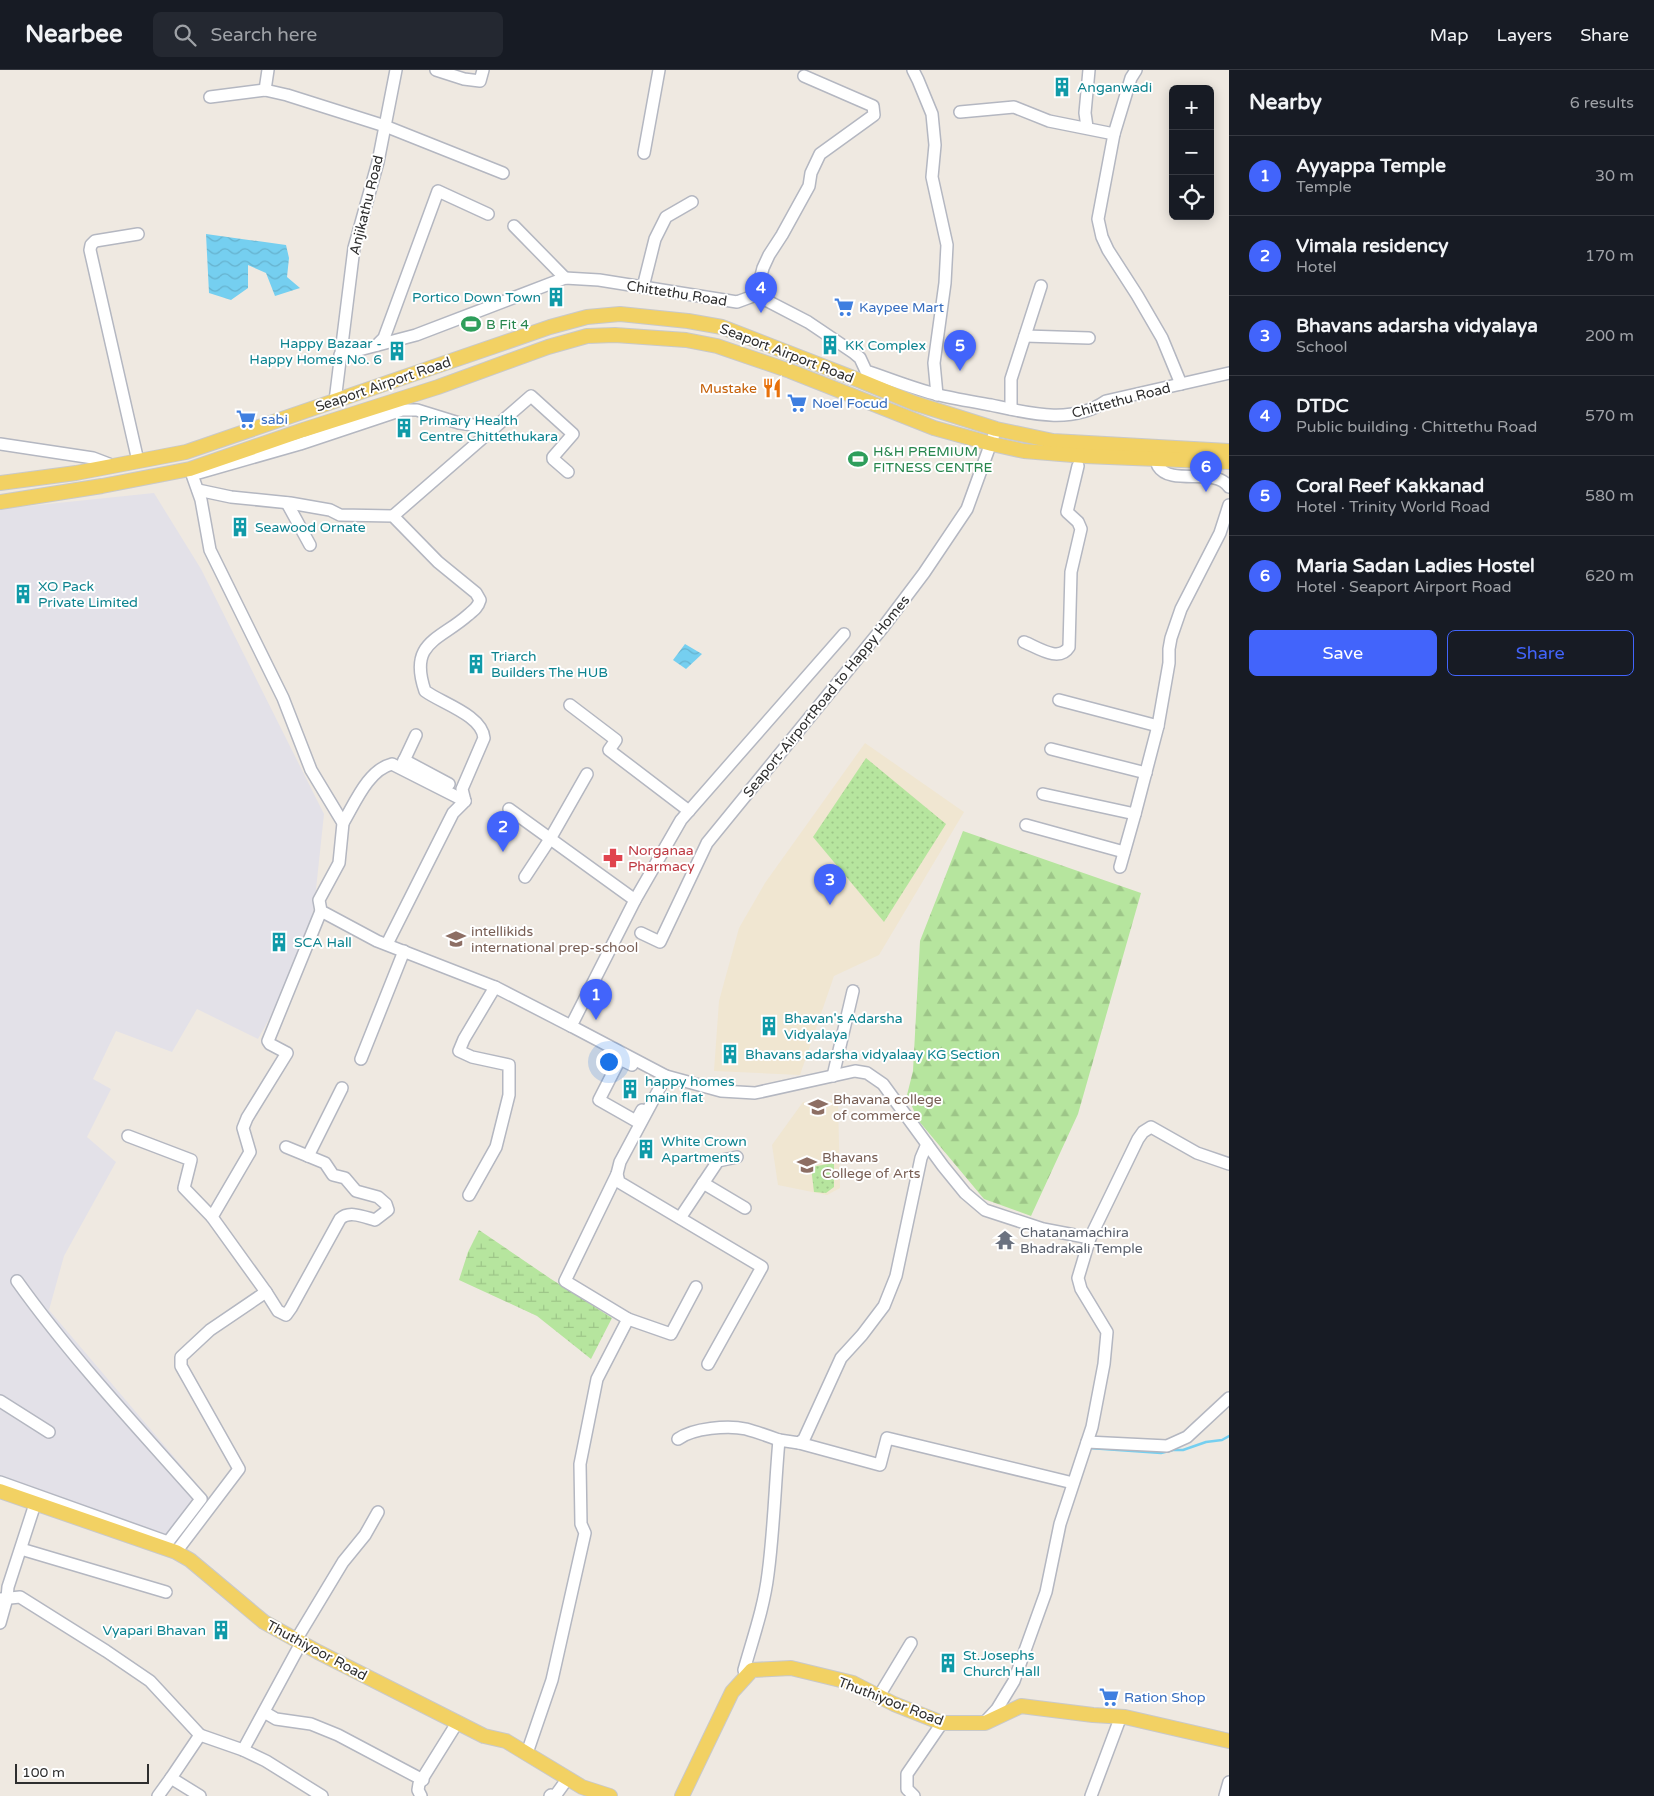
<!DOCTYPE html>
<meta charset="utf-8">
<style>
:root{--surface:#171b24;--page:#242831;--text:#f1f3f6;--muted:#9ea1a6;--line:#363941;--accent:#4264fb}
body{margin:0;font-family:"Varela Round",sans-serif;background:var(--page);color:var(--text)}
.controls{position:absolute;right:15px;top:15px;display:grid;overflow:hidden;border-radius:8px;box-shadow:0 2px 12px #0003}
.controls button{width:45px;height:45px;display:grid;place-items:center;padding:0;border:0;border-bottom:1px solid var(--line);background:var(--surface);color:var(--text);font:25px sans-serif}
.scale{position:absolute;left:15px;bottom:12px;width:134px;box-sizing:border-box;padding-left:5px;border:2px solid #2e2e2e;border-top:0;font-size:14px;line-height:18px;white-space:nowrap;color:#2e2e2e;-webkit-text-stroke:4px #fff;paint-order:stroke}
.you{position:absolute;left:608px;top:991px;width:18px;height:18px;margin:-12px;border:4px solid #fff;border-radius:50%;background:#1a73e8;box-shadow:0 0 0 8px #1a73e833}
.badge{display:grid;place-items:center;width:32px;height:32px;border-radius:50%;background:var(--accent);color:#fff;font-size:16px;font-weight:700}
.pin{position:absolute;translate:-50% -41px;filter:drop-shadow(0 1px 2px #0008)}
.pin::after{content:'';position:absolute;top:26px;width:18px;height:15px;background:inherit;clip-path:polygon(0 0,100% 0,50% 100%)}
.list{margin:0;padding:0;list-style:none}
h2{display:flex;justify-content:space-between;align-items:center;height:65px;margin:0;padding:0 20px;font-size:21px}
h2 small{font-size:16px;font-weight:400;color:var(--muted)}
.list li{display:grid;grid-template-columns:32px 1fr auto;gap:15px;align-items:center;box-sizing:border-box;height:80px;padding:0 20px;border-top:1px solid var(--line)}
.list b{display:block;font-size:19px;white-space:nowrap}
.list p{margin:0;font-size:16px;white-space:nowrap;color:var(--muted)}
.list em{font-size:16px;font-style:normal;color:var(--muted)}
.actions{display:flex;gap:10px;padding:15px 20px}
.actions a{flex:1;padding:11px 0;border:1px solid var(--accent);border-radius:8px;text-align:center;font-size:18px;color:var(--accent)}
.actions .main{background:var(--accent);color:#fff}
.icon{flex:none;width:28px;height:28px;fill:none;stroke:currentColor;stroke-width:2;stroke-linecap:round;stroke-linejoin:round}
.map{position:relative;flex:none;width:1229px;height:1726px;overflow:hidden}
header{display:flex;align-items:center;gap:30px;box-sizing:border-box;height:70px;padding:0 25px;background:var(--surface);border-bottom:1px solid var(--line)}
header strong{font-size:24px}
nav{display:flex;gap:28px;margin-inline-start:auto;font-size:18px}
.search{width:350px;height:45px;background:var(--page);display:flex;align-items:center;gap:12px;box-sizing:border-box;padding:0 18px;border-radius:8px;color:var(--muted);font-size:19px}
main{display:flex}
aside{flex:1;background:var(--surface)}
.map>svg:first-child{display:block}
.industrial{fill:#e3e1e8}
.education{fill:#f0e6d1}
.forest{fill:url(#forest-firs)}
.wetland{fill:url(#wetland-marsh)}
.park{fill:url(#park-dots)}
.water{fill:url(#water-waves)}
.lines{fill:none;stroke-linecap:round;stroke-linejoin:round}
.stream{stroke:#75cff0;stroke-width:2.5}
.minor-casing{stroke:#b4b7c1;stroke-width:14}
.major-casing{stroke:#c9c9c9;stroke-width:16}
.minor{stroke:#fff;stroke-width:11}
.major{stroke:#f2d163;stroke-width:14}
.labels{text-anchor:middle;stroke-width:4;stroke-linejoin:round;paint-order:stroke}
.culture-label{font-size:14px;fill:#0d838f;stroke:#fff;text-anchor:start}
.street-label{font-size:14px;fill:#2e2e2e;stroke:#fff}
.shop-label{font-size:14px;fill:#366cbe;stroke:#fff;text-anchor:start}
.leisure-label{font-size:14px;fill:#27864d;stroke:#fff;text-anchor:start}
.food-label{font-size:14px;fill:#c56008;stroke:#fff;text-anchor:end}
.health-label{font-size:14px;fill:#be3a42;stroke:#fff;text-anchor:start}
.education-label{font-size:14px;fill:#785e54;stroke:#fff;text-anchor:start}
.worship-label{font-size:14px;fill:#5b616d;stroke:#fff;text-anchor:start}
</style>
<header>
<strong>Nearbee</strong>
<div class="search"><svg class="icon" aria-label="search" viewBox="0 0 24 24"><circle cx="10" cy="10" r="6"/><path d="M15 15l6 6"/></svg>Search here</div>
<nav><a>Map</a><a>Layers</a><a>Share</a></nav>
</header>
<main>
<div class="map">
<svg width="1229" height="1726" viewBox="0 0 1229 1726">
<defs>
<pattern id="forest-firs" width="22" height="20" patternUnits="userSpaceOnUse" patternTransform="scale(1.25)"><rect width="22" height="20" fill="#b6e59e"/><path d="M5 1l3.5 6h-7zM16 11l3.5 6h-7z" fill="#9dc588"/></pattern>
<pattern id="wetland-marsh" width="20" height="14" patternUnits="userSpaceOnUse" patternTransform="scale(1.25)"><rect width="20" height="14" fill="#b6e59e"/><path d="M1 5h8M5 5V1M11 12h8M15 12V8" fill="none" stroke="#9dc588"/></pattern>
<pattern id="park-dots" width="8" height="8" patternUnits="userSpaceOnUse" patternTransform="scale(1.25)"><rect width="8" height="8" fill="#b6e59e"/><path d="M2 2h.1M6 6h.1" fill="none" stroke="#9dc588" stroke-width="1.8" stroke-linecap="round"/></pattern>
<pattern id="water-waves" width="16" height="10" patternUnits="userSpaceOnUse" patternTransform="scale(1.25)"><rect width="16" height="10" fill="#75cff0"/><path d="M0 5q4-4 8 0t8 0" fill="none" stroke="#66b2ce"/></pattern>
</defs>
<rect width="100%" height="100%" fill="#efe9e1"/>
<path class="industrial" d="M154 423 201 499 324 744 314 838 305 869 278 933 258 969 197 939 172 982 116 961 93 1009 111 1019 87 1067 116 1092 64 1186 49 1240 209 1428 173 1477 0 1417V439Z"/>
<g class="education">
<path d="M865 673 964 742 879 885 834 906 800 1005 714 1001 719 931 739 858 765 813Z"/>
<path d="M838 1030 840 1118 827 1125 778 1115 772 1075 803 1032Z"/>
</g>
<path class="forest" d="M963 761 1141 823 1078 1044 1031 1146 984 1129 918 1050 907 1025 913 1001 920 871Z"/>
<path class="wetland" d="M479 1160 551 1209 612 1248 591 1289 537 1246 459 1210 468 1182Z"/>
<g class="park">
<path d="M866 688 946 754 884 852 813 767Z"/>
<path d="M834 1093V1117L826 1123 814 1122 811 1097Z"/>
</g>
<g class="water">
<path d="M206 164 286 175 289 188 287 207 300 218 275 226 266 203 248 195V218L231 230 209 223Z"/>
<path d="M685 574 702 584 686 599 673 590Z"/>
</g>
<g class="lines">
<path class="stream" d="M1089 1378 1161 1383 1173 1380H1183L1206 1372 1222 1370 1229 1366"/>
<defs>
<g id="minor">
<path d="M436 0 464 9 480 11 483 0"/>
<path d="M913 0 918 10 932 44 935 75 932 107 947 175 945 213 934 293 937 325"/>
<path d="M265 20 268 0"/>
<path d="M210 27 265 20 287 25 385 56 503 103"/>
<path d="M960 42 1014 37 1049 51 1114 64 1098 149 1102 167 1108 180 1137 225 1162 268 1181 314"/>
<path d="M1087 57 1085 43 1089 0"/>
<path d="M1114 64 1131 8 1136 0"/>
<path d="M644 83 659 0"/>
<path d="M514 156 565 208"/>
<path d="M138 164 95 171 91 175 90 180 138 391"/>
<path d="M643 217 655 169 666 147 692 132"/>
<path d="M756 225 763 198 769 185 782 165 809 116 811 103 820 84 874 45 873 36 804 6"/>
<path d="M1025 266 1089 268"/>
<path d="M377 275 384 268 438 121 488 144"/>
<path d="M340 285 416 265 565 208 599 210 737 232 756 225 808 252 854 283 860 288 866 301C890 309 914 319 939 325 956 329 974 332 991 335 1028 343 1072 355 1106 331L1229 303"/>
<path d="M335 331 354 178 378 92 396 0"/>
<path d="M1011 339V309L1041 216"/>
<path d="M0 374 93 388 114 396"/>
<path d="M1156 381C1157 386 1156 393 1158 396 1171 417 1215 396 1229 417"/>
<path d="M190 399 201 430 210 480 283 628 311 700 343 753 339 793 319 830 321 841 377 871 495 917 571 956"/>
<path d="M195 404 300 374 402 340H417L459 353 494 358"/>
<path d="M198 420 231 427 290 433 330 440 340 445 393 446 438 492 476 523 480 530C478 537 474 540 468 545 440 570 408 572 425 621 441 633 482 645 484 668L462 719 465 731 453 743 387 874"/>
<path d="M287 433 310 475"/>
<path d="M393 446 531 326 573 364 553 387V389L568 402"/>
<path d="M844 564 681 750 635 830 571 956 666 1006 721 1021 755 1023 855 1001 867 1003 883 1014 943 1096 965 1123 985 1140 1043 1159 1090 1168 1078 1208 1081 1219 1107 1262 1104 1294 1092 1357 1060 1454 1046 1522 1014 1611 997 1639 986 1651"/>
<path d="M1024 572C1037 577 1059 593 1069 577L1071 502 1081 459 1078 452 1067 442 1078 396"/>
<path d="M1059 630 1158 656"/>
<path d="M570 635 616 670 609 680 689 741"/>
<path d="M1051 679 1146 703"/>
<path d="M404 690 449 714"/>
<path d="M401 697 416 665"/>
<path d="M1043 724 1135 744"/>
<path d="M509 739 635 830"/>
<path d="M343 753C355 733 368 700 392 694L465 731"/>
<path d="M1026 755 1124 782"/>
<path d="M1120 797 1135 744 1158 656 1169 593V579L1171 568 1181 539 1220 463 1229 435"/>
<path d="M525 807 550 769 587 704"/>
<path d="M641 863 660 872 707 773 884 556 924 503 967 439 996 359"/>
<path d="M361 989 404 881"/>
<path d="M632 995 620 989 599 1030 636 1051 642 1040"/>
<path d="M666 1006 620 1092 617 1104 619 1112 762 1197 708 1294"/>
<path d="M833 1006 853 921"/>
<path d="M128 1066 191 1090 184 1118 212 1147"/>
<path d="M308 1086 342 1018"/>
<path d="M703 1113 745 1138"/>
<path d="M469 1125 496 1077 509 1025V995L472 987 459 981 464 969 495 917"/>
<path d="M680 1148 718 1091 737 1087"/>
<path d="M1090 1168 1138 1069 1143 1062 1151 1057 1197 1083 1229 1094"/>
<path d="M266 1222 278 1241 286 1245 291 1238 340 1149C349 1140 364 1147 375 1150L388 1140 386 1134 378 1127 356 1121 345 1108 333 1105 325 1093 286 1077"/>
<path d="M628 1249 671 1264 696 1217"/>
<path d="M0 1331 49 1362"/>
<path d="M678 1369C693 1358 728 1355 746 1359 757 1362 768 1366 779 1370"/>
<path d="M1087 1372 1167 1376 1187 1367 1229 1328"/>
<path d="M799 1373 880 1395 887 1368 1073 1413"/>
<path d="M0 1412 168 1472 201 1429C138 1358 72 1288 17 1211"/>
<path d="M21 1479 166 1522"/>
<path d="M176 1482 239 1399 181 1296V1287L210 1260 266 1222 212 1147 250 1082 243 1058 247 1048 287 983 270 974 268 971 321 841"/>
<path d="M0 1529 20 1527 106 1581 150 1611 200 1665 171 1708 200 1726"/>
<path d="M0 1553 7 1528 8 1517 35 1434"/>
<path d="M296 1570 343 1492 365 1465 378 1442"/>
<path d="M746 1607 744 1600C753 1568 764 1537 768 1504 774 1459 775 1414 779 1370L799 1373 804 1369 841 1288 862 1265 884 1236 896 1206 921 1088 927 1074"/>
<path d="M879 1626 911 1573"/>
<path d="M264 1642 276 1649 311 1654 338 1665 423 1710"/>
<path d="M200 1665 243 1680 266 1691 322 1726"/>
<path d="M243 1680 301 1573"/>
<path d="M527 1683 552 1610 585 1463 581 1454 580 1394 597 1309 628 1249 565 1211 617 1104"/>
<path d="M158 1726 171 1708"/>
<path d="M421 1726 418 1720 419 1714 457 1653"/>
<path d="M550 1726 551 1725 555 1726 568 1708"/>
<path d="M914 1726 907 1719V1704L942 1653"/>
<path d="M1091 1726 1121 1646"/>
<path d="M1225 1726 1229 1712"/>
</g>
<g id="major">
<path d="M0 413 76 403 186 382 550 257 587 247 620 244 688 251 722 257 861 311 914 333 996 359 1053 371 1229 381"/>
<path d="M0 432 102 416 190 399 303 360 438 317 548 277 587 266 615 265 686 270 717 276 790 301 934 358 992 374 1024 381 1085 386 1229 392"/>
<path d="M0 1421 176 1482 190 1490 264 1552 318 1582 484 1666 506 1671 582 1717 610 1726"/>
<path d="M682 1726 732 1622 752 1600 791 1598 853 1613 894 1634 942 1653H985L1021 1636 1093 1645 1125 1647 1229 1671"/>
</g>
</defs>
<use href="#minor" class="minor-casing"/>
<use href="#major" class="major-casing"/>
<use href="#minor" class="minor"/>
<use href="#major" class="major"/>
</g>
<defs>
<symbol id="building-bare" viewBox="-9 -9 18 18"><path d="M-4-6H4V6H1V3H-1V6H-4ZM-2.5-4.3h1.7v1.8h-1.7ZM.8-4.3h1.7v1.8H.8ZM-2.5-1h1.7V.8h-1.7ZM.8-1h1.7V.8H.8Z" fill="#0f9aa8" stroke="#fff" stroke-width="2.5" paint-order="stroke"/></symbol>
<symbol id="supermarket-bare" viewBox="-9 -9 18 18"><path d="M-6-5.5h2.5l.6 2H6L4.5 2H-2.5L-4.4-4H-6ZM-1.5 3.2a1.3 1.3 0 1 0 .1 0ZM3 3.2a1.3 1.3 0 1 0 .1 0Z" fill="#3f7fe0" stroke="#fff" stroke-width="2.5" paint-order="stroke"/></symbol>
<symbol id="stadium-bare" viewBox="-9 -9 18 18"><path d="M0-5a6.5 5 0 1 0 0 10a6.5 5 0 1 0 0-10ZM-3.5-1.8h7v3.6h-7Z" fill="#2e9e5b" stroke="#fff" stroke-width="2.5" paint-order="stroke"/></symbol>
<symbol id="restaurant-bare" viewBox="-9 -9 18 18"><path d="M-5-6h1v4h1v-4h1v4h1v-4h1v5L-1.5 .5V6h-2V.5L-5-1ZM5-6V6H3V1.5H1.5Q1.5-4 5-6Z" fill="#e8710a" stroke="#fff" stroke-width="2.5" paint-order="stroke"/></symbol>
<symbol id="pharmacy-bare" viewBox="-9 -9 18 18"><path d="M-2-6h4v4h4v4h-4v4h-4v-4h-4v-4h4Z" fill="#e0444e" stroke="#fff" stroke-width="2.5" paint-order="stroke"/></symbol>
<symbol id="school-bare" viewBox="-9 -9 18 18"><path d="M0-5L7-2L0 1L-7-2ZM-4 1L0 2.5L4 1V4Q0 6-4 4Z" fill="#8d6e63" stroke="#fff" stroke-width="2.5" paint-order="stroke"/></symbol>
<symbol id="university-bare" viewBox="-9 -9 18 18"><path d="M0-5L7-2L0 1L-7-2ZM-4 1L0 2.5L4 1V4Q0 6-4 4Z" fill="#8d6e63" stroke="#fff" stroke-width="2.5" paint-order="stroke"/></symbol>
<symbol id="temple-bare" viewBox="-9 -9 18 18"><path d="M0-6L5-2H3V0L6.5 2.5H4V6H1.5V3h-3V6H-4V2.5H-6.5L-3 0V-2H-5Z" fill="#6b7280" stroke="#fff" stroke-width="2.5" paint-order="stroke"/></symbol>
</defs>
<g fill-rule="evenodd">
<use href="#building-bare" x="1048" y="3" width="28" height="28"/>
<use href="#building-bare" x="542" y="213" width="28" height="28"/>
<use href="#supermarket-bare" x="830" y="223" width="28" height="28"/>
<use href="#stadium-bare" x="457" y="240" width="28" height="28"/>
<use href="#building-bare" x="816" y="261" width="28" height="28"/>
<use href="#building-bare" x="383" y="267" width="28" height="28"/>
<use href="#restaurant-bare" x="758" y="304" width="28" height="28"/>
<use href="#supermarket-bare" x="783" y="319" width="28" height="28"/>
<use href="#supermarket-bare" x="232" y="335" width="28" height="28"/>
<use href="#building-bare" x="390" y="344" width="28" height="28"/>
<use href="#stadium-bare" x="844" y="375" width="28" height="28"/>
<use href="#building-bare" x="226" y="443" width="28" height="28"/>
<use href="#building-bare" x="9" y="510" width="28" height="28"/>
<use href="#building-bare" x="462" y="580" width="28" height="28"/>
<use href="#pharmacy-bare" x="599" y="774" width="28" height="28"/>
<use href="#school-bare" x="442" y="855" width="28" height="28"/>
<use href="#building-bare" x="265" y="858" width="28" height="28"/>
<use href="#building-bare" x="755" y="942" width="28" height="28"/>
<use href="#building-bare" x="716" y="970" width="28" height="28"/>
<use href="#building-bare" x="616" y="1005" width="28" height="28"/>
<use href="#university-bare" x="804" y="1023" width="28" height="28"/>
<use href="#building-bare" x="632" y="1065" width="28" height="28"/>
<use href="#university-bare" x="793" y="1081" width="28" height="28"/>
<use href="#temple-bare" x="991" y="1156" width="28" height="28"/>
<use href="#building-bare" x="207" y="1546" width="28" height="28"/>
<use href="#building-bare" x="934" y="1579" width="28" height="28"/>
<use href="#supermarket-bare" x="1095" y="1613" width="28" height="28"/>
</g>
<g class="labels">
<g class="culture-label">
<text x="1077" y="22">Anganwadi</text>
<text x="541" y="232" text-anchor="end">Portico Down Town</text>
<text x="382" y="278" text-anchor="end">Happy Bazaar -<tspan x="382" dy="16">Happy Homes No. 6</tspan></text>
<text x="845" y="280">KK Complex</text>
<text x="419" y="355">Primary Health<tspan x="419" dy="16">Centre Chittethukara</tspan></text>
<text x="255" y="462">Seawood Ornate</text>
<text x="38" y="521">XO Pack<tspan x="38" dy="16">Private Limited</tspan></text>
<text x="491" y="591">Triarch<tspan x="491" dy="16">Builders The HUB</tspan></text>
<text x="294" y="877">SCA Hall</text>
<text x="784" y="953">Bhavan's Adarsha<tspan x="784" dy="16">Vidyalaya</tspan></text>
<text x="745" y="989">Bhavans adarsha vidyalaay KG Section</text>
<text x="645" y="1016">happy homes<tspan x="645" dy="16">main flat</tspan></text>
<text x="661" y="1076">White Crown<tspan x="661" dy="16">Apartments</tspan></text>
<text x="206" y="1565" text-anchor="end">Vyapari Bhavan</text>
<text x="963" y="1590">St.Josephs<tspan x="963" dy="16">Church Hall</tspan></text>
</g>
<g class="street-label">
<text transform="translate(366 135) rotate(-76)" y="5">Anjikathu Road</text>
<text transform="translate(677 223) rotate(9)" y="5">Chittethu Road</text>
<text transform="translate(787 283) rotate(21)" y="5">Seaport Airport Road</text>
<text transform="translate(383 314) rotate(-19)" y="5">Seaport Airport Road</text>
<text transform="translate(1121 330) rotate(-15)" y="5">Chittethu Road</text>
<text transform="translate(826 626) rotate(-51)" y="5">Seaport-AirportRoad to Happy Homes</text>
<text transform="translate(317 1580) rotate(28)" y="5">Thuthiyoor Road</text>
<text transform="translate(891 1631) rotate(21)" y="5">Thuthiyoor Road</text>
</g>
<g class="shop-label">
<text x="859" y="242">Kaypee Mart</text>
<text x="812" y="338">Noel Focud</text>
<text x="261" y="354">sabi</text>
<text x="1124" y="1632">Ration Shop</text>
</g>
<g class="leisure-label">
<text x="486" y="259">B Fit 4</text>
<text x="873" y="386">H&amp;H PREMIUM<tspan x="873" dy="16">FITNESS CENTRE</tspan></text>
</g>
<g class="food-label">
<text x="757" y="323">Mustake</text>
</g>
<g class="health-label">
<text x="628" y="785">Norganaa<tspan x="628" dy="16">Pharmacy</tspan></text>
</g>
<g class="education-label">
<text x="471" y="866">intellikids<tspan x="471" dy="16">international prep-school</tspan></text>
<text x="833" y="1034">Bhavana college<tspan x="833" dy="16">of commerce</tspan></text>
<text x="822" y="1092">Bhavans<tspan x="822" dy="16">College of Arts</tspan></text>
</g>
<g class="worship-label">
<text x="1020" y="1167">Chatanamachira<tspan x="1020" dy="16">Bhadrakali Temple</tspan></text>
</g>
</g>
</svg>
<div class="controls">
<button>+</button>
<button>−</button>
<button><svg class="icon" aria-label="locate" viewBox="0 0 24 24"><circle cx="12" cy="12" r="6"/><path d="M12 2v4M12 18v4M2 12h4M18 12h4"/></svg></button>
</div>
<div class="scale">100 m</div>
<div class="you"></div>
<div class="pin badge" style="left:596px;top:950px">1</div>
<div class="pin badge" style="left:503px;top:782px">2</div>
<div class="pin badge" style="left:830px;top:835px">3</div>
<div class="pin badge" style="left:761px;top:243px">4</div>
<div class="pin badge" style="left:960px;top:301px">5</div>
<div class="pin badge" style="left:1206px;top:422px">6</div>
</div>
<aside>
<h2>Nearby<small>6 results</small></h2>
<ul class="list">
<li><span class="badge">1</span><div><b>Ayyappa Temple</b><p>Temple</p></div><em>30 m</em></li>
<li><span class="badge">2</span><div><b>Vimala residency</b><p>Hotel</p></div><em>170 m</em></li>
<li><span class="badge">3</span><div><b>Bhavans adarsha vidyalaya</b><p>School</p></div><em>200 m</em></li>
<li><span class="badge">4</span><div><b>DTDC</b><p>Public building · Chittethu Road</p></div><em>570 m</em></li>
<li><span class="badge">5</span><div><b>Coral Reef Kakkanad</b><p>Hotel · Trinity World Road</p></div><em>580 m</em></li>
<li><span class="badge">6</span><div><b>Maria Sadan Ladies Hostel</b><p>Hotel · Seaport Airport Road</p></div><em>620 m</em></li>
</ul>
<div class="actions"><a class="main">Save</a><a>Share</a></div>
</aside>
</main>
